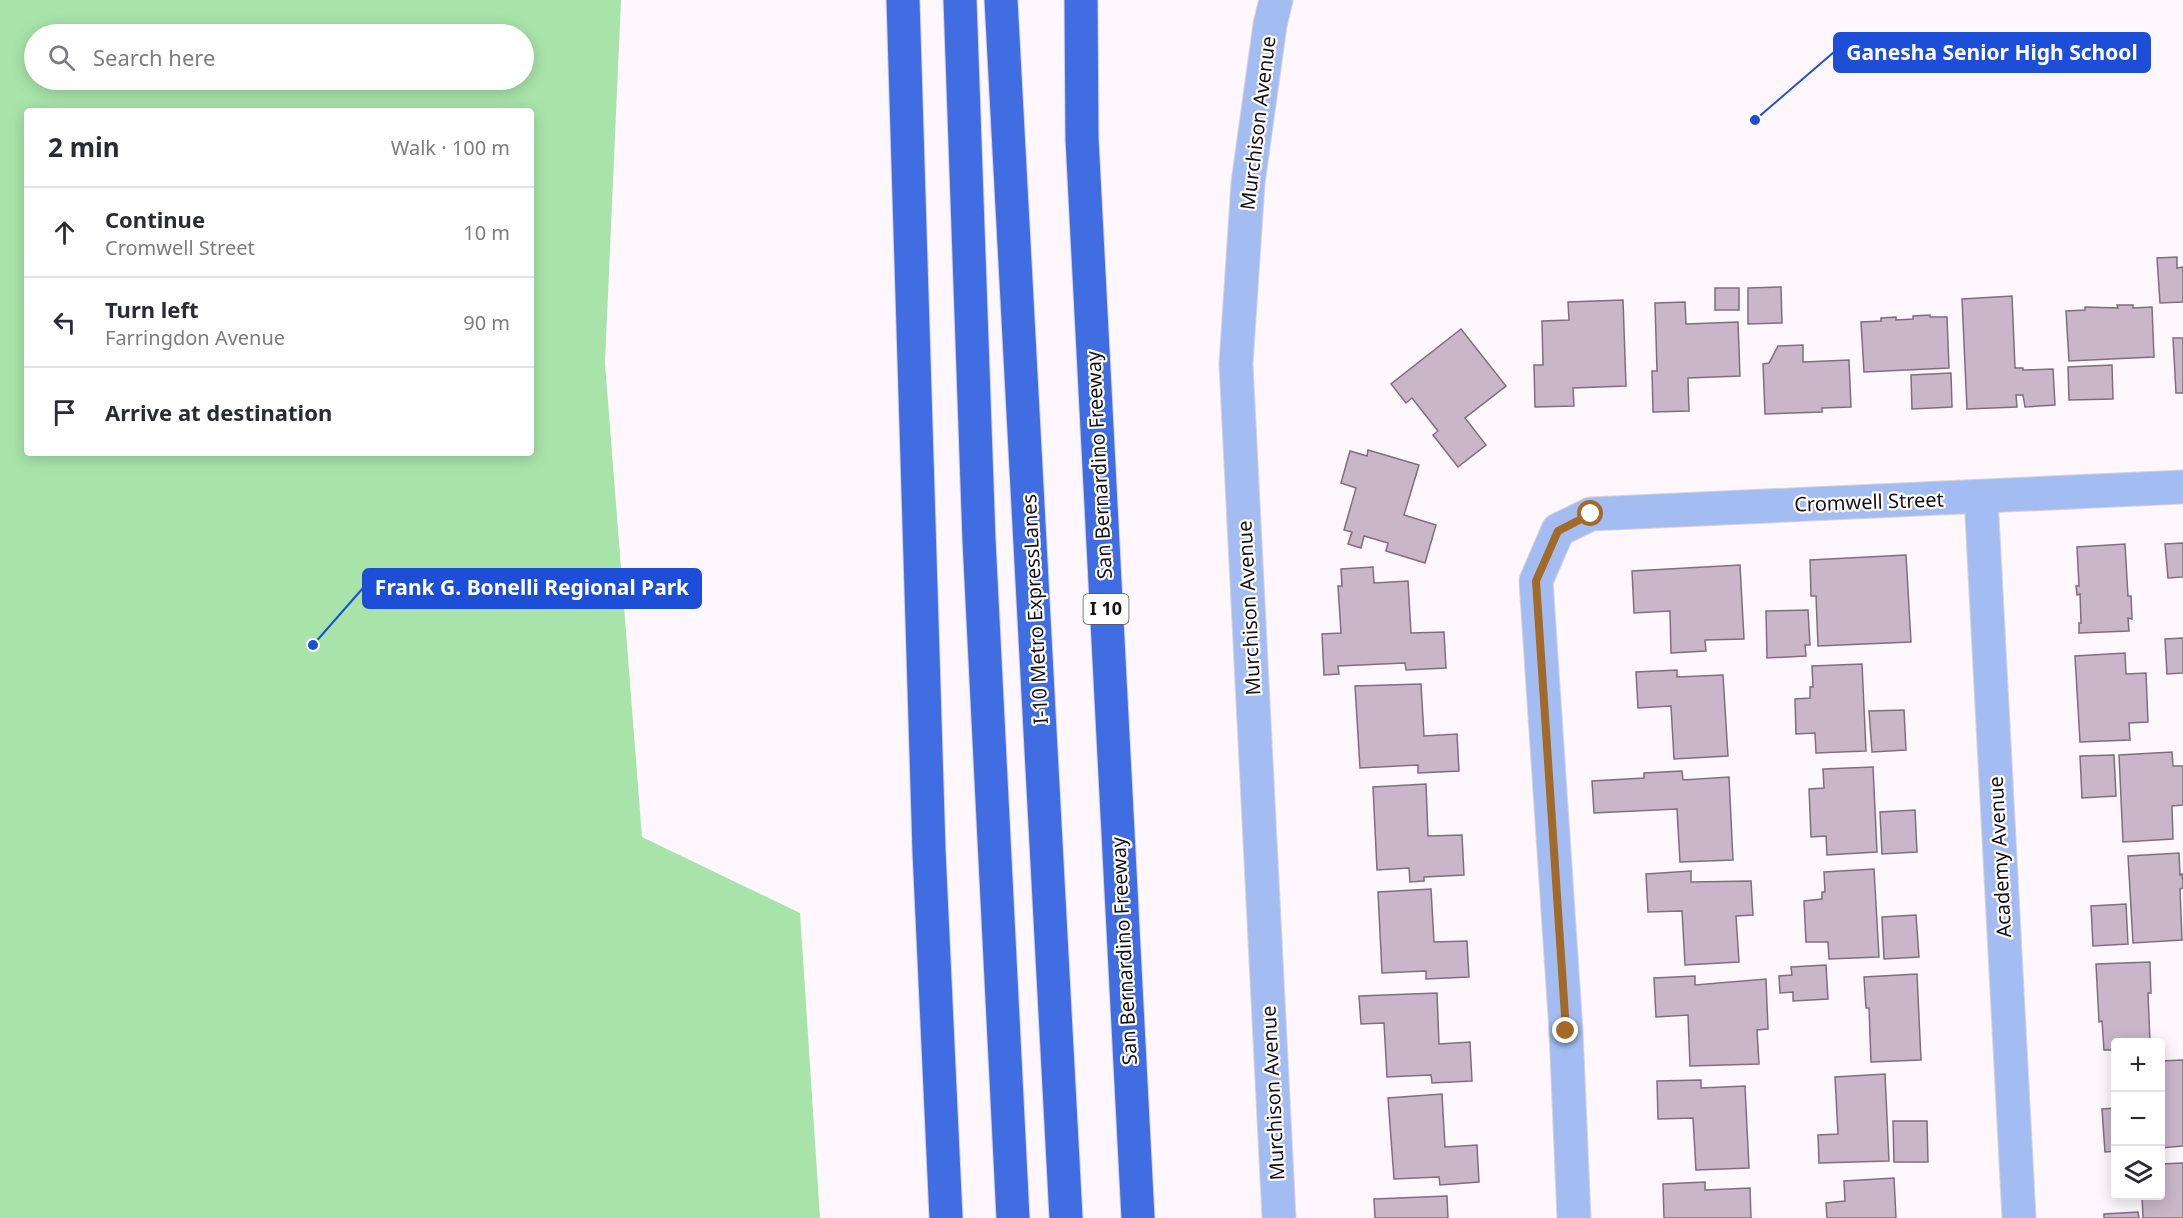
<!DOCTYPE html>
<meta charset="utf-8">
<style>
:root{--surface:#fff;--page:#f7f7f7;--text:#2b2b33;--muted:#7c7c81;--line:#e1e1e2}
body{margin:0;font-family:"Noto Sans",sans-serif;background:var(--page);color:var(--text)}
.controls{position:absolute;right:18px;bottom:18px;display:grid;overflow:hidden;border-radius:6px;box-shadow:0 3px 15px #0003}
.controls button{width:54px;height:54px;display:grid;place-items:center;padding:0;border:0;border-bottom:2px solid var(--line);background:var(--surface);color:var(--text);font:30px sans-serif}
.stop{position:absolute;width:18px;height:18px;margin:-14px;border:4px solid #a26a26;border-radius:50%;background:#fff}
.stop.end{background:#a26a26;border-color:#fff;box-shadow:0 2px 6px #0008}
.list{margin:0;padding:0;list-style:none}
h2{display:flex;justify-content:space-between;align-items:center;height:78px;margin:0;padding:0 24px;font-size:26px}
h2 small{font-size:20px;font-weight:400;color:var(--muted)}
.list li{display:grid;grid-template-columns:39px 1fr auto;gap:18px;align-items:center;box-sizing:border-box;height:90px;padding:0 24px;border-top:2px solid var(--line)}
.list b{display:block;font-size:22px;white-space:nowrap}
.list p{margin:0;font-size:20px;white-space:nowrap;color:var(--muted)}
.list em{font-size:20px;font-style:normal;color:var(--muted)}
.icon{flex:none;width:33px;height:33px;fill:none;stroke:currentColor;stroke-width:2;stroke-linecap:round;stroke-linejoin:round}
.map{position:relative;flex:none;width:2183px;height:1218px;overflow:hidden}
.search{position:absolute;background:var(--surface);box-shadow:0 3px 15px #0003;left:24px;top:24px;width:510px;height:66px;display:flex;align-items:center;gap:15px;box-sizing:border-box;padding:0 21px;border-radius:33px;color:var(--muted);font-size:22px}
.panel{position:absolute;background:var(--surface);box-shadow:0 3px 15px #0003;left:24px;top:108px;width:510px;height:348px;border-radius:6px}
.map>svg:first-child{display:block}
.green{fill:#a8e4aa;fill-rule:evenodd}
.building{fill:#c9b6c9;stroke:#806e7f;stroke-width:1.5}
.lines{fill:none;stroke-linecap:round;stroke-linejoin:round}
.minor-casing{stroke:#dad2d9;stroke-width:35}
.highway-casing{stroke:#dad2d9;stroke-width:35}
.minor{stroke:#a3bdf3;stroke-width:33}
.highway{stroke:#406ee2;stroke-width:33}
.route{stroke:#a26a26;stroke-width:8}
.labels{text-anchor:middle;stroke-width:4.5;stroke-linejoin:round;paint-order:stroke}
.shield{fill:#fff;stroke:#5b565a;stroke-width:1.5}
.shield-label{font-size:18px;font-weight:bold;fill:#150e14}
.street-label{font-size:20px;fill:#150e14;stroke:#fff}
.leader{fill:none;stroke:#1d4ed8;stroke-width:2}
.callout-dot{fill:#1d4ed8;stroke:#fff;stroke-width:2}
.callout{fill:#1d4ed8;stroke:#1d4ed8;stroke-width:2}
.callout-label{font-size:21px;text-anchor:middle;font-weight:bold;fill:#fff}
</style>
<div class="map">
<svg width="2183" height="1218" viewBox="0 0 2183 1218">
<rect width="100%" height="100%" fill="#fff7fe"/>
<path class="green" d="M0 0H621L605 363 642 837 800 913 820 1218H0ZM34 34H524V80H34ZM27 111H531V453H27Z"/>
<g class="building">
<path d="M2177 257V268L2183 267V302L2160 303 2157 258Z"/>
<path d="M1781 287 1782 323 1748 324V288Z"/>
<rect x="1715" y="288" width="24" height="22"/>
<path d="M2012 296 2015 368H2023V370L2053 369 2055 405 2025 407 2023 395H2016L2017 407 1967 409 1962 299Z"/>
<path d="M1623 300 1626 386 1573 388 1574 406 1535 407 1534 365H1543L1542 321 1569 320 1568 302Z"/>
<path d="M1685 302 1686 324 1738 322 1740 376 1688 378 1689 411 1653 412 1652 371H1657L1655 303Z"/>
<path d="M2117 305H2133V308L2152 307 2154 357 2069 361 2066 311 2085 310V307L2118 308Z"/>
<path d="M1930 315V317H1947L1949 368 1864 372 1861 322 1881 321V318L1896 317V320L1913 319V316Z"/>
<path d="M1461 329 1506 386 1465 418 1486 445 1458 467 1433 435 1438 431 1412 398 1406 403 1391 384Z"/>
<path d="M2173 338H2183V393H2176Z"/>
<path d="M1803 345V362L1849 360 1851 407 1822 408V412L1765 414 1763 364 1769 363 1778 346Z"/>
<path d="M2112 365 2113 399 2069 400 2068 367Z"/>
<path d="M1951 373 1952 407 1912 409 1911 375Z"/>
<path d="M1368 450 1419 465 1404 515 1436 525 1425 563 1386 551 1388 543 1364 536 1361 548 1348 544 1352 532 1344 530 1356 488 1341 483 1350 451 1367 456Z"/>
<path d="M2183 543V577L2168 578 2165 544Z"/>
<path d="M2125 544 2128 596H2131L2132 619 2128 618 2129 631 2079 633V623H2081L2080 594 2077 595 2076 586H2079L2077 547Z"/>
<path d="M1906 555 1911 642 1818 646 1816 596H1811L1810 560Z"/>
<path d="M1740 565 1744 639 1705 640 1706 651 1671 653 1670 611 1634 613 1632 571Z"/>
<path d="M1373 567 1374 583 1408 581 1411 633 1444 632 1446 668 1406 670 1405 663 1338 666 1339 674 1324 675 1322 634 1341 633 1338 586H1342L1341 569Z"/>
<path d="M1808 610 1810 645H1805L1806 656 1767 658 1766 611Z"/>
<path d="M2183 638V673L2167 674 2165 639Z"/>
<path d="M2125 653 2126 674 2146 673 2148 722 2129 723 2130 740 2080 742 2075 656Z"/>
<path d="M1862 664 1866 751 1816 753 1815 733 1796 734 1795 699 1810 698V687H1813L1812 666Z"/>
<path d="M1677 670V677L1723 675 1728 756 1674 759 1671 706 1638 708 1636 672Z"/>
<path d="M1421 684 1424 736 1457 734 1459 771 1418 773V765L1360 768 1355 686Z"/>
<path d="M1904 710 1906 750 1872 752 1869 711Z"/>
<path d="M2172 752 2173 766H2183V805L2172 806 2173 839 2123 842 2119 755Z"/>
<path d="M2114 755 2116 796 2082 798 2080 756Z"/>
<path d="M1873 767 1877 852 1827 855 1826 836 1811 837 1809 789 1824 788 1823 769Z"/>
<path d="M1682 771 1683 780 1729 777 1733 860 1680 862 1677 809 1594 813 1592 781 1644 778V773Z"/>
<path d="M1426 784 1428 836 1462 835 1464 875 1424 877V881L1410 882 1409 868 1377 870 1373 787Z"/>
<path d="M1915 810 1917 852 1882 854 1880 812Z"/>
<path d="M2179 853 2180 875 2182 874 2183 882V888L2180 889 2182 940 2133 943 2128 856Z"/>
<path d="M1874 869 1879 957 1829 959 1828 942H1806L1804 901 1822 899V892H1825L1824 872Z"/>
<path d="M1691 871V882L1751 881 1753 915 1736 916 1739 962 1685 965 1682 911 1648 912 1646 874Z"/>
<path d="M1431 889 1434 942 1467 941 1469 977 1426 979V971L1382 973 1378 892Z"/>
<path d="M2126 904 2128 944 2093 946 2091 906Z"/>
<path d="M1916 915 1919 957 1884 959 1882 917Z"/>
<path d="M2150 962 2151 993H2148L2150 1042H2116V1050H2104L2102 1021 2099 1022 2096 964Z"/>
<path d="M1826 965 1828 999 1793 1001V992L1780 993 1779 976 1792 975 1791 967Z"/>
<path d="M1917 974 1921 1060 1871 1062 1869 1008H1866L1864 977Z"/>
<path d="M1695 976V985L1766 979 1768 1029 1757 1030 1759 1064 1690 1066 1688 1015 1656 1017 1654 978Z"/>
<path d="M1437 993 1439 1044 1470 1042 1472 1081 1432 1083 1431 1075 1387 1077 1384 1023 1361 1024 1359 996Z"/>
<path d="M2183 1060V1146L2160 1148V1061Z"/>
<path d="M1885 1074 1889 1161 1819 1163 1818 1135 1838 1134 1835 1077Z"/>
<path d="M1701 1080V1088L1745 1086 1749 1168 1696 1170 1693 1118 1658 1119 1657 1081Z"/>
<path d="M1442 1094 1445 1147 1477 1145 1479 1182 1440 1185 1439 1177 1394 1179 1388 1098Z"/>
<path d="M2116 1108V1151L2105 1152 2102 1109Z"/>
<path d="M1893 1121H1927L1928 1162H1894Z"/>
<path d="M2183 1163V1218H2143L2142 1196H2160V1164Z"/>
<path d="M1894 1178 1896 1218H1827L1826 1203 1845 1201 1844 1181Z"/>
<path d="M1705 1182V1190L1750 1188 1751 1218H1664L1663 1184Z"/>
<path d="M1447 1196 1448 1218H1375L1374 1199Z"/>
<path d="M2138 1212 2139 1218H2104V1214Z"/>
</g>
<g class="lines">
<defs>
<g id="minor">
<path d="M1276 0 1270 25 1248 183 1236 364 1279 1218"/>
<path d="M1981 497 2019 1218"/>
<path d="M1574 1218 1566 1031 1536 581 1558 530 1591 514 2183 487"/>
</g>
<g id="highway">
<path d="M903 0 929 851 946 1218"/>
<path d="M960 0 979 540 1013 1218"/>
<path d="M1001 0 1066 1218"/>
<path d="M1081 0 1082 139 1138 1218"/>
</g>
</defs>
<use href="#minor" class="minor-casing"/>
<use href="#highway" class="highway-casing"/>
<use href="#minor" class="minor"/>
<use href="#highway" class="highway"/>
</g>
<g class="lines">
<path class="route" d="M1566 1031 1536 581 1558 531 1591 514"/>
</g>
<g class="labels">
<rect class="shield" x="1083.5" y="594" width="45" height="30" rx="4.5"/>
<g class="shield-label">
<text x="1106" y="615">I 10</text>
</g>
<g class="street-label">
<text transform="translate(1258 123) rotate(-83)" y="7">Murchison Avenue</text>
<text transform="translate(1099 465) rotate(-93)" y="7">San Bernardino Freeway</text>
<text transform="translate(1869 502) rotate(-2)" y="7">Cromwell Street</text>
<text transform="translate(1249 608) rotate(-93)" y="7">Murchison Avenue</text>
<text transform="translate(1035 609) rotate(-93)" y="7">I-10 Metro ExpressLanes</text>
<text transform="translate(2000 857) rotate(-93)" y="7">Academy Avenue</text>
<text transform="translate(1124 951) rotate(-93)" y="7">San Bernardino Freeway</text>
<text transform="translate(1273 1093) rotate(-93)" y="7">Murchison Avenue</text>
</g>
</g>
<path class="leader" d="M1755 120L1834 52M313 645L363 588"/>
<g class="callout-dot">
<circle cx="1755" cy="120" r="6"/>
<circle cx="313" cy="645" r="6"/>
</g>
<g class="callout">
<rect x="1834" y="33" width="316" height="39" rx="6"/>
<rect x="363" y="569" width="338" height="39" rx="6"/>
</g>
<g class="callout-label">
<text x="1992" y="60">Ganesha Senior High School</text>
<text x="532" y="595">Frank G. Bonelli Regional Park</text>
</g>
</svg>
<div class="controls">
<button>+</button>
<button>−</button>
<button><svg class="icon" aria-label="layers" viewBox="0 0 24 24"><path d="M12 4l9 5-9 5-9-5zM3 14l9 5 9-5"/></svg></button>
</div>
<div class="stop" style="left:1591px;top:514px"></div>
<div class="stop end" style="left:1566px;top:1031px"></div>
<div class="search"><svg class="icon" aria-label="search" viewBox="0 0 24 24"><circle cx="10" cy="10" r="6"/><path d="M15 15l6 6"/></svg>Search here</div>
<section class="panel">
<h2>2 min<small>Walk · 100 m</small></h2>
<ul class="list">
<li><svg class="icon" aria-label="ahead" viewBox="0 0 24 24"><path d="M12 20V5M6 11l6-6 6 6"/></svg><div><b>Continue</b><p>Cromwell Street</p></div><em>10 m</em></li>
<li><svg class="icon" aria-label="left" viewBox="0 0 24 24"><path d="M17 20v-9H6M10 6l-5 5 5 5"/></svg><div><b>Turn left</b><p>Farringdon Avenue</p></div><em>90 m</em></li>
<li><svg class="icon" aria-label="arrive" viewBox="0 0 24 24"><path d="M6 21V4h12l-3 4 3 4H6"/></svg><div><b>Arrive at destination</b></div></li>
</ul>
</section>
</div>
